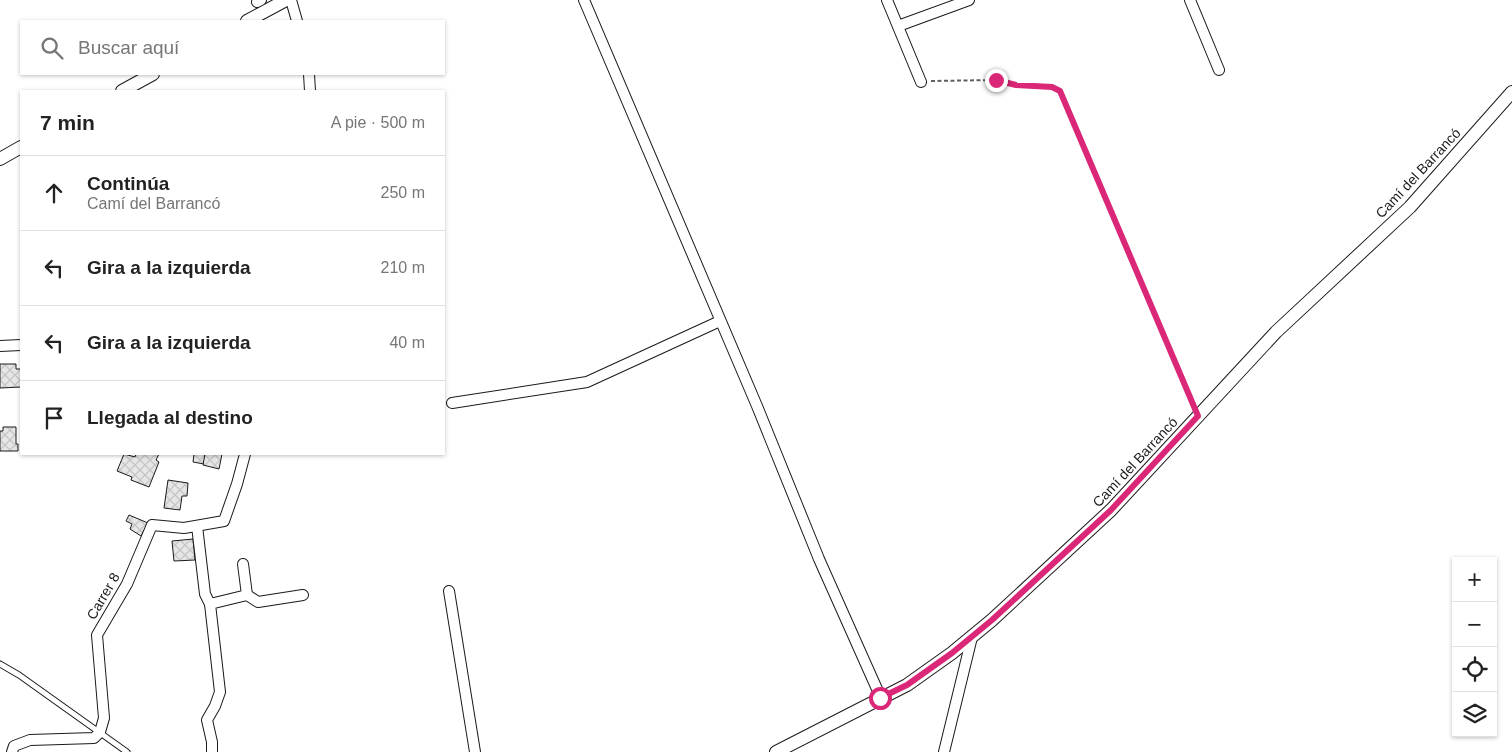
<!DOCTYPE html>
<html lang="es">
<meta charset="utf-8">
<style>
:root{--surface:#fff;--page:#f6f6f6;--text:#222;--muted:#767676;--line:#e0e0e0}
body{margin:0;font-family:Arial,sans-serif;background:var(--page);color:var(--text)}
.controls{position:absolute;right:15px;bottom:15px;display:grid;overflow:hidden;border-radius:0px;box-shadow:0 1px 4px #0004}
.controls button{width:45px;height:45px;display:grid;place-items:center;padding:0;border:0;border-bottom:1px solid var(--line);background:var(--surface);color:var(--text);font:25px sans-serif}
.stop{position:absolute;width:15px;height:15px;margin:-11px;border:4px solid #db2777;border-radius:50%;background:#fff}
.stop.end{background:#db2777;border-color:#fff;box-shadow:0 1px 5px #0008}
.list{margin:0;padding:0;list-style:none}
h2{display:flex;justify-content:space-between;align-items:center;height:65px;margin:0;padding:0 20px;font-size:21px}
h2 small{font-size:16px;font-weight:400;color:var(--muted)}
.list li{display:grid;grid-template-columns:32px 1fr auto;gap:15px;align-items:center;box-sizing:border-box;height:75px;padding:0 20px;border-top:1px solid var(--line)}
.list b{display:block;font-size:19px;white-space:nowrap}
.list p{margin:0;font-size:16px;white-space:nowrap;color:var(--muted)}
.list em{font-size:16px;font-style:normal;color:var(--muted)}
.icon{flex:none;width:28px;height:28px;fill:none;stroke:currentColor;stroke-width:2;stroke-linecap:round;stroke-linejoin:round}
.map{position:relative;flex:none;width:1512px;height:752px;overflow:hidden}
.search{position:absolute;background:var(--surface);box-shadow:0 1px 4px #0004;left:20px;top:20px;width:425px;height:55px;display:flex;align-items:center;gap:12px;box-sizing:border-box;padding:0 18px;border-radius:0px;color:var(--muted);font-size:19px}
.panel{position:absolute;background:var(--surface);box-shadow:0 1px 4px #0004;left:20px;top:90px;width:425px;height:365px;border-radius:0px}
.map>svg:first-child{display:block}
.building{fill:url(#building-cross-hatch);stroke:#1a1a1a}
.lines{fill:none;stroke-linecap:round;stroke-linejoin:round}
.service-casing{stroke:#1a1a1a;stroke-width:7}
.minor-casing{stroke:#1a1a1a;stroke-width:12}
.tertiary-casing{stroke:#1a1a1a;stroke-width:14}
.path{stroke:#5f5f5f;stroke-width:2;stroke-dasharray:4 2.5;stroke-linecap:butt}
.service{stroke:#fff;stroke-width:5}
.minor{stroke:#fff;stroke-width:10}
.tertiary{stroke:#fff;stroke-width:12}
.route{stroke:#db2777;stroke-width:6}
.labels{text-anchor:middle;stroke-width:4;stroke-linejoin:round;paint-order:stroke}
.street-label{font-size:14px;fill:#1a1a1a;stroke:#fff}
</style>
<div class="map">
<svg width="1512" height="752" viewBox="0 0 1512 752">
<defs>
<pattern id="building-cross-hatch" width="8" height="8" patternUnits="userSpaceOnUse" patternTransform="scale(1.25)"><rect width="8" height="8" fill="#e6e6e6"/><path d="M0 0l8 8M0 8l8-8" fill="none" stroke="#c5c5c5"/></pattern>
</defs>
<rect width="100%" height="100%" fill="#fff"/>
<g class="building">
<path d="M0 364H16V369H21V387L0 388Z"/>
<path d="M3 427H16V444H18V451H0V431H3Z"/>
<path d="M124 454 135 457 136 454H159L156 460 159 462 149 487 131 480 132 477 117 471Z"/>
<path d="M194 454H205L204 464 193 462Z"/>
<path d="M205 454H222L219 469 203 465Z"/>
<path d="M168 480 188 483 187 496H182L180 510 164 508Z"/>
<path d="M129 515 148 523 141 536 130 529 132 524 126 521Z"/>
<path d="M193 539 195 560 174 561 172 541Z"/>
</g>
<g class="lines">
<defs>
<path id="service" d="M0 664 19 675 127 752"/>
<g id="minor">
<path d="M291 0 297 21"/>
<path d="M584 0 757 406 819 559 881 698"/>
<path d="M887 0 921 82"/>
<path d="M1190 0 1219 70"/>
<path d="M257 2 261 0"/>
<path d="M898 26 969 0"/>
<path d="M309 74 310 91"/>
<path d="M0 346 21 345"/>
<path d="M452 403 587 382 720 321"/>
<path d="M197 526 205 594 210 604"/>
<path d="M243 564 247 595"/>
<path d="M449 591 475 752"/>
<path d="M12 752 14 746 30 740 94 738 100 732 104 718 97 635 127 584 152 525 184 528 224 521 237 484 245 454"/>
<path d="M212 752V742L207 720 215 706 220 692 210 604 247 595 258 602 303 595"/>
<path d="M944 752 972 637"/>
</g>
<g id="tertiary">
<path d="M247 21 286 0"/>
<path d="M122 91 153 74"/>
<path d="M0 159 21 147"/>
<path d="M776 752 907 685 952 653 992 620 1111 510 1276 332 1410 207 1512 92"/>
</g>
</defs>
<use href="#service" class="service-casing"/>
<use href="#minor" class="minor-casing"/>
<use href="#tertiary" class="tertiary-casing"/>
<path class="path" d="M931 81 996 80 1016 85 1053 87 1060 91 1193 404"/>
<use href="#service" class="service"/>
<use href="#minor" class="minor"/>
<use href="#tertiary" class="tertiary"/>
</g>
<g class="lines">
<path class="route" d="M880 698 907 685 952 653 992 620 1111 510 1198 416 1060 91 1052 87 1016 85 996 80"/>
</g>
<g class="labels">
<g class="street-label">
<text transform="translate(1418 173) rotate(-47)" y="5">Camí del Barrancó</text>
<text transform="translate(1135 462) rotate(-47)" y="5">Camí del Barrancó</text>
<text transform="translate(103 596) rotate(-60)" y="5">Carrer 8</text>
</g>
</g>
</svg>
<div class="controls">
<button>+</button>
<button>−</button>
<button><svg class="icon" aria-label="locate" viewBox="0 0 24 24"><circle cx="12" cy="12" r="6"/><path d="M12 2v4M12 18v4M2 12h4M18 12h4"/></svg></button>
<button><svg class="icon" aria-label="layers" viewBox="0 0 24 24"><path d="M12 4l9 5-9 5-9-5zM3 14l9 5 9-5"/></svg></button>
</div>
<div class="stop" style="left:880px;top:698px"></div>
<div class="stop end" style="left:996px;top:80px"></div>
<div class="search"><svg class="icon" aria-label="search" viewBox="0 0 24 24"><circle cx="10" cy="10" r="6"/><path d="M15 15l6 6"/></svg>Buscar aquí</div>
<section class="panel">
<h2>7 min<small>A pie · 500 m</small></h2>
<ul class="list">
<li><svg class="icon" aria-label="ahead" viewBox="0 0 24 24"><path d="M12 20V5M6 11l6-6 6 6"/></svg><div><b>Continúa</b><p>Camí del Barrancó</p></div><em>250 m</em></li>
<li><svg class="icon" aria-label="left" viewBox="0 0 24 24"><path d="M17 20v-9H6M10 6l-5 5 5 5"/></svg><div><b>Gira a la izquierda</b></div><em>210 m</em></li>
<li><svg class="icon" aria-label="left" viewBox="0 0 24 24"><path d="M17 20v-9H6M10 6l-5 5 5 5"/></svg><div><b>Gira a la izquierda</b></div><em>40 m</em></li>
<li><svg class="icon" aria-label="arrive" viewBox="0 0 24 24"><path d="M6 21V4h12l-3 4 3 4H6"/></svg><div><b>Llegada al destino</b></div></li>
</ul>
</section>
</div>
